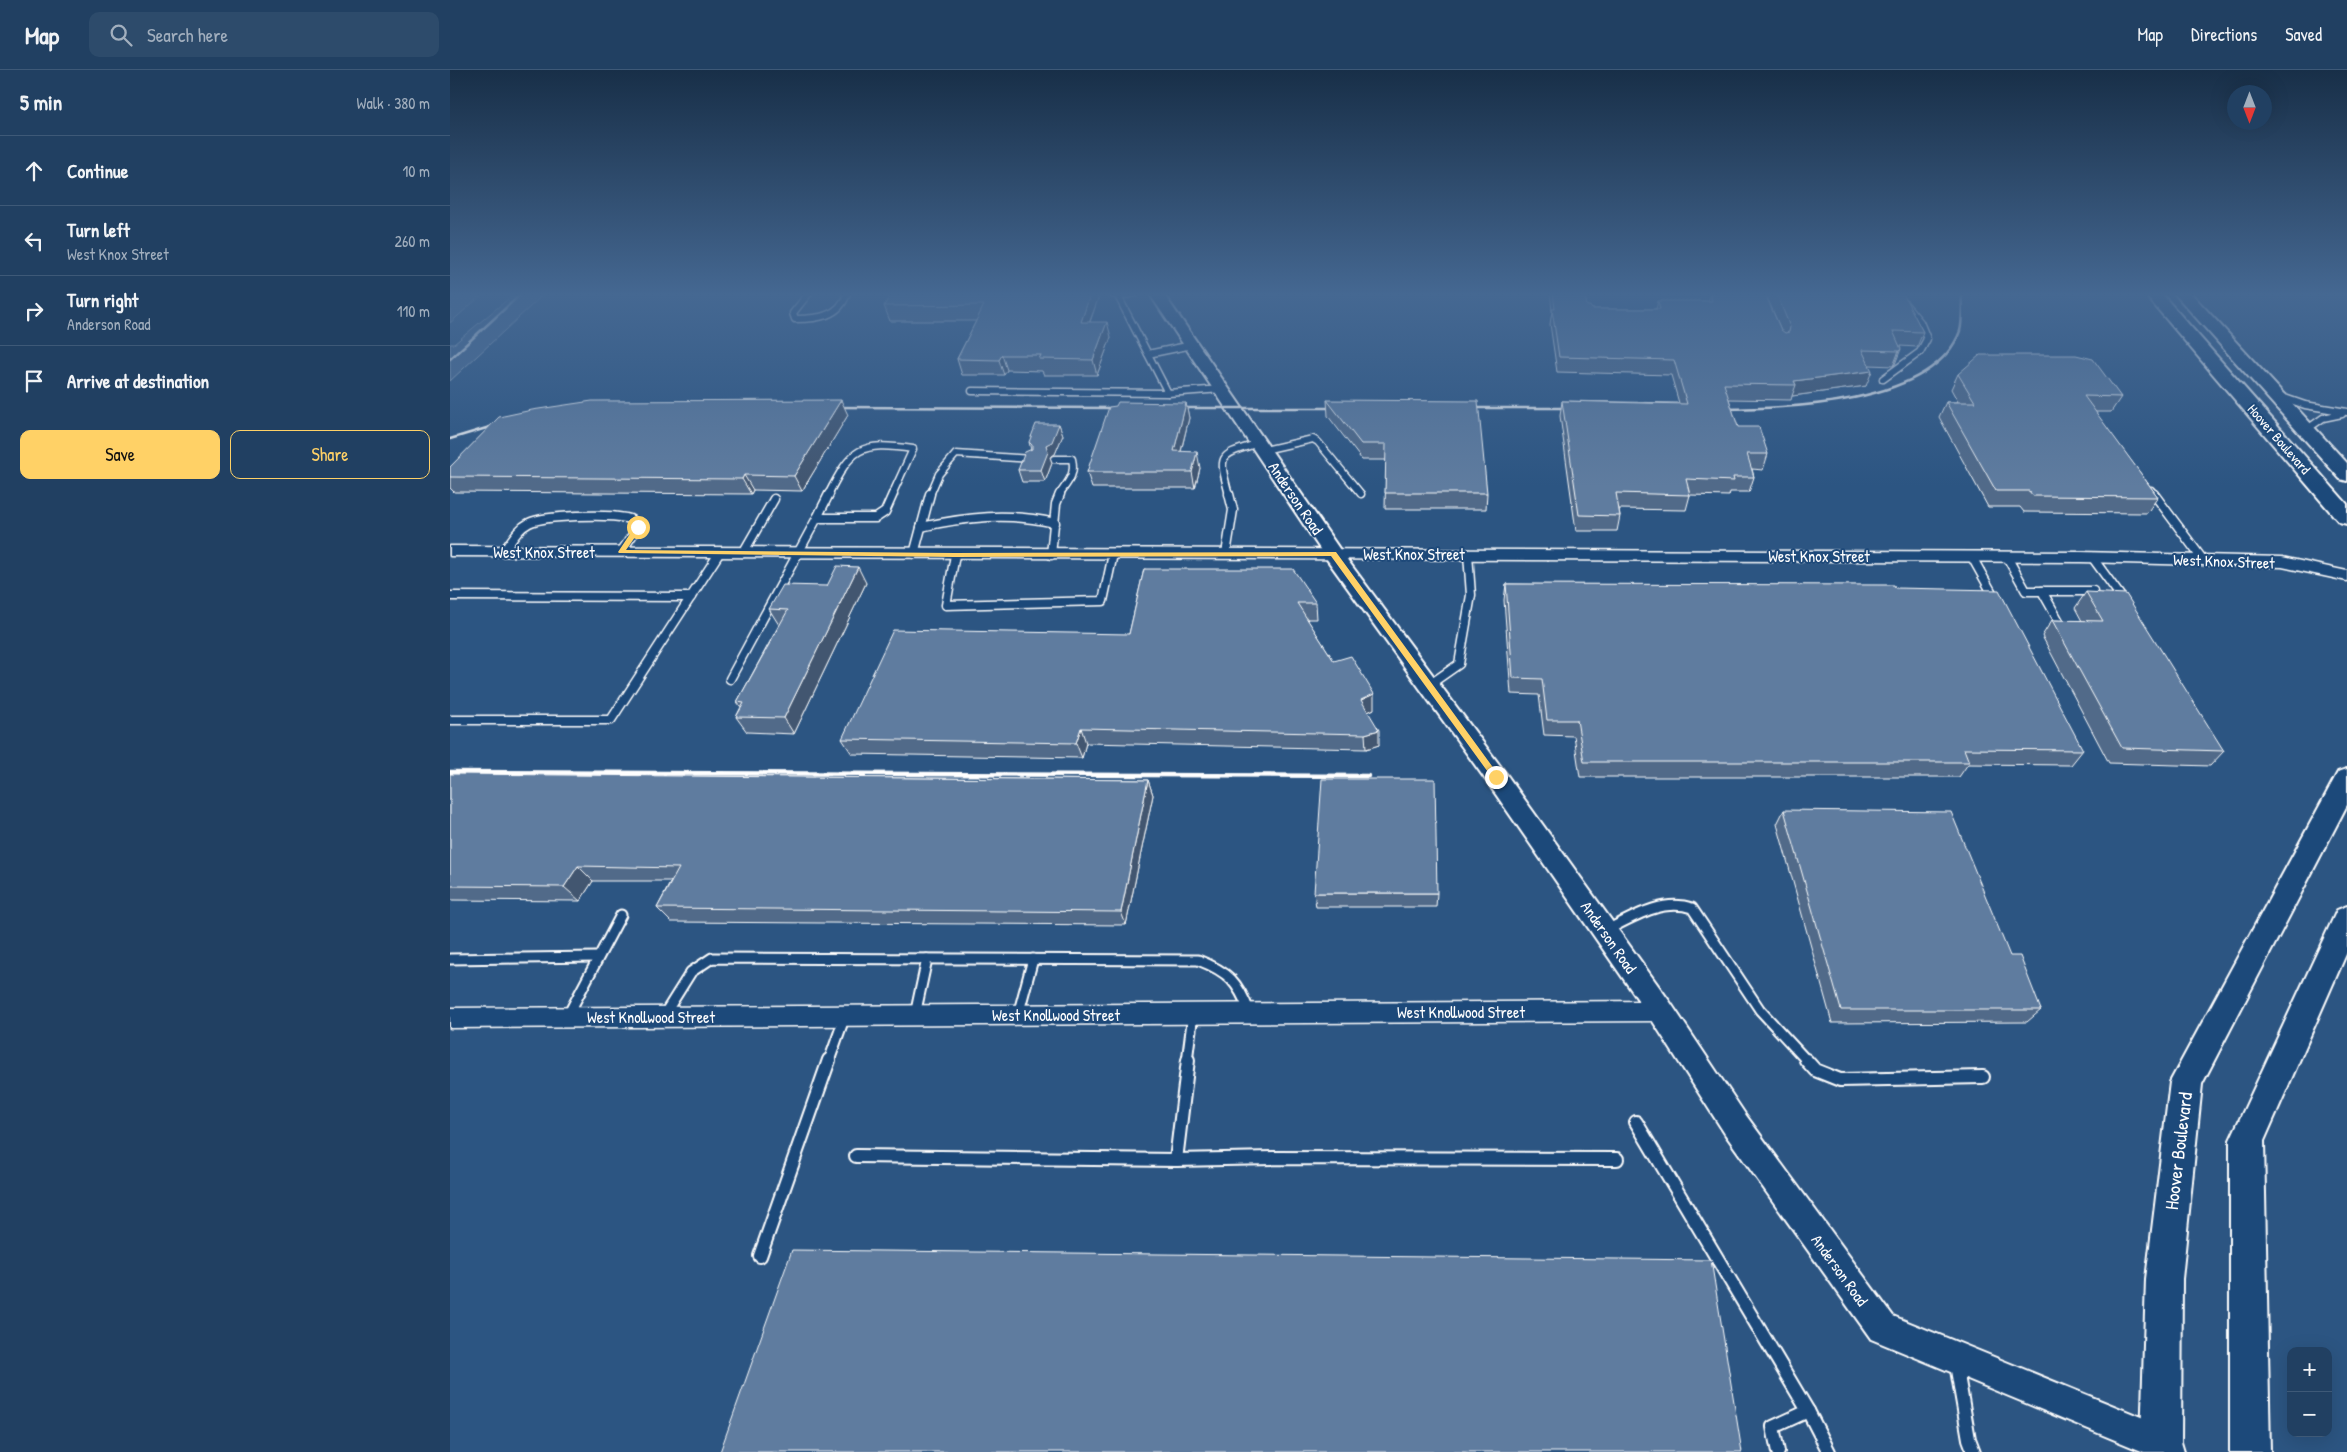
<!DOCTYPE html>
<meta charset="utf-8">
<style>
:root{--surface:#214062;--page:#2d4b6b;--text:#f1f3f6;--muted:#a2afbe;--line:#3e5977;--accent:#ffd166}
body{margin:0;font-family:"Patrick Hand",sans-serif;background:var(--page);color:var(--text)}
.controls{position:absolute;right:15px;bottom:15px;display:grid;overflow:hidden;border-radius:10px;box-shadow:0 5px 20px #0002}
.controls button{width:45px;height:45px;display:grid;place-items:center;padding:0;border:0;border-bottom:1px solid var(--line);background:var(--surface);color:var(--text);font:25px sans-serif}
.compass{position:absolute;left:1777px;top:15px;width:45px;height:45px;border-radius:50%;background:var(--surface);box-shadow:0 5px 20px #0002;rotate:180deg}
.stop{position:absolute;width:15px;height:15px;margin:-11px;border:4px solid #ffd166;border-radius:50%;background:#fff}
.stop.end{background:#ffd166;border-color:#fff;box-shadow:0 1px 5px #0008}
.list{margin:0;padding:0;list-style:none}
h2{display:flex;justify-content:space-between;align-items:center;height:65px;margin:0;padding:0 20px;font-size:21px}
h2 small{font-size:16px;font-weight:400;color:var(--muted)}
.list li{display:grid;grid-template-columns:32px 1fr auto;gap:15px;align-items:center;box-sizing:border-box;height:70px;padding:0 20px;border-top:1px solid var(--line)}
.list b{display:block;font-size:19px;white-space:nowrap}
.list p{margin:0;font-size:16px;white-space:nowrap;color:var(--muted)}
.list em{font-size:16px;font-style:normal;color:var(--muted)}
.actions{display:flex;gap:10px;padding:15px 20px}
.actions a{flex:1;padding:11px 0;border:1px solid var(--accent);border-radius:10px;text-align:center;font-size:18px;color:var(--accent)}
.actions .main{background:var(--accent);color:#111}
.icon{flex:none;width:28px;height:28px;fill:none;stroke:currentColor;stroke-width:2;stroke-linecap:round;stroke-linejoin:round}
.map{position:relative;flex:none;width:1897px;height:1382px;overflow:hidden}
header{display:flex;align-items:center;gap:30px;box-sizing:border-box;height:70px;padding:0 25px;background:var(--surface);border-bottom:1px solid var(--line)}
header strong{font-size:24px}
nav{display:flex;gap:28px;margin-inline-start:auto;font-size:18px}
.search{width:350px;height:45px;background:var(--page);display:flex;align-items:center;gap:12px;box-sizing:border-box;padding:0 18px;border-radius:10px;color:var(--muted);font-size:19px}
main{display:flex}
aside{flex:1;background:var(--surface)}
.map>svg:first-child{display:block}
.green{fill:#486b92;stroke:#a4b5c8}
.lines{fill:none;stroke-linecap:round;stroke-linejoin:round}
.service-far3-casing{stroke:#fff;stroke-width:9}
.service-far2-casing{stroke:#fff;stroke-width:11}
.service-far1-casing{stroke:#fff;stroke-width:13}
.service-casing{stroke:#fff;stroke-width:16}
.minor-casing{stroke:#fff;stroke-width:3}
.tertiary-casing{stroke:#fff;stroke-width:4}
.secondary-casing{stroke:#fff;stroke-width:4}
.service-far3{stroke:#1f4a7a;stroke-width:6}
.service-far2{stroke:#1f4a7a;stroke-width:8}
.service-far1{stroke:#1f4a7a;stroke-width:9}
.service{stroke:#1f4a7a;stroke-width:12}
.minor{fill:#1f4a7a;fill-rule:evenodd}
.tertiary{fill:#1f4a7a;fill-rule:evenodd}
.secondary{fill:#1f4a7a;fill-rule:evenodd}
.rail-far1{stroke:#fff;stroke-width:2.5}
.rail{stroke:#fff;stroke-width:4.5}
.wall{fill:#516b89;stroke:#fff}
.shaded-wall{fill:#42576f;stroke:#fff}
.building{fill:#5e7c9f;stroke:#fff}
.route{fill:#ffd166}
.labels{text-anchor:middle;stroke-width:4;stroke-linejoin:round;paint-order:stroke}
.far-street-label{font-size:14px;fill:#fff;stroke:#1f4a7a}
.street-label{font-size:16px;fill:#fff;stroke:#1f4a7a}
.near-street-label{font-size:19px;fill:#fff;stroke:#1f4a7a}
</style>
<header>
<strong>Map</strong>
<div class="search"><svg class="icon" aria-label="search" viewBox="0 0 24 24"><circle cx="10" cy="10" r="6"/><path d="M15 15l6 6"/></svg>Search here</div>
<nav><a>Map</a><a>Directions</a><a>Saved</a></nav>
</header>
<main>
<aside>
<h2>5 min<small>Walk · 380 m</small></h2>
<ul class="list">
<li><svg class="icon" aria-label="ahead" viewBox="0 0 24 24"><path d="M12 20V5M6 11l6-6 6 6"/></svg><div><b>Continue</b></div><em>10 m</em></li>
<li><svg class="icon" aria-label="left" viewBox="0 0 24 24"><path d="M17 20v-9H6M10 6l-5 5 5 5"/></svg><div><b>Turn left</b><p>West Knox Street</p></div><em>260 m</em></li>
<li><svg class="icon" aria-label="right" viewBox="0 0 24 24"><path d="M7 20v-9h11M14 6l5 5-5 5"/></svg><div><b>Turn right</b><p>Anderson Road</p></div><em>110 m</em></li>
<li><svg class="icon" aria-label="arrive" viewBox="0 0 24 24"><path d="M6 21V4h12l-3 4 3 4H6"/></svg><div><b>Arrive at destination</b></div></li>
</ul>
<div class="actions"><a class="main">Save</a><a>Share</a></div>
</aside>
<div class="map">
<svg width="1897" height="1382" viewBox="0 0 1897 1382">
<rect width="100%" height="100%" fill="#2c5582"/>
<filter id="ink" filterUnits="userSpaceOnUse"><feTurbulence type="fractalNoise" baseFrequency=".02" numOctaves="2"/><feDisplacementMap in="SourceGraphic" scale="10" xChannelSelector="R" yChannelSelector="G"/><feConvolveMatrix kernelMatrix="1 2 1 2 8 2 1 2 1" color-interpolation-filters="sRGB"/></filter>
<g filter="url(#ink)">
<g class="green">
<path d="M0 223H34L0 253Z"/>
<path d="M65 223H95L0 311V274H4Z"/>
</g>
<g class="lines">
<defs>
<g id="service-far3">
<path d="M359 223 343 243 345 249C367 249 390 247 397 223"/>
<path d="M660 223 668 226 718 323 772 319"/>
<path d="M668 226 686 223"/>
<path d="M698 284 742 275"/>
<path d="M1433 309 1470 282 1477 269 1470 252 1446 223"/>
<path d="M522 321 718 323"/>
<path d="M1829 326 1855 335 1897 342"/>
<path d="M1856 360 1873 348 1892 344"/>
<path d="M814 380 863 369 868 372 911 424"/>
<path d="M604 389H622C626 405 617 413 609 425"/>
<path d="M1701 420 1705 425"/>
<path d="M378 425C402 378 409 371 463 379L442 425"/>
<path d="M480 425 489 404 506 384 581 389"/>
<path d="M779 425C768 383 768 386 809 373"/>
</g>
<g id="service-far2">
<path d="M1704 424 1753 490"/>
<path d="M367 448H426L435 442 443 424"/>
<path d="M367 448 379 424"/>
<path d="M471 457C516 447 559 442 605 453"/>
<path d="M53 482C61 472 67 459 79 453 95 445 158 444 176 448 182 449 185 452 188 457L171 482"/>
<path d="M293 483 324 429"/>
<path d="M464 484 480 424"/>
<path d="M776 484 783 440 779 424"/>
<path d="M505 485 496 535 653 531 663 484"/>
<path d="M601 485 606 434 610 424"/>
<path d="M1522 487 1546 530"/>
<path d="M1557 487 1576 521H1643"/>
<path d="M1642 487 1674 531"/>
<path d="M1592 521 1614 560"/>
<path d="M0 526 241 527"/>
<path d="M280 609 367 448"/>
<path d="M979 615 1009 594 1021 525 1018 484"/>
<path d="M0 650H161L270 482"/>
</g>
<g id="service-far1">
<path d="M1155 861C1181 848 1212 828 1242 838L1310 940 1357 991"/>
<path d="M0 889 148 887"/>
<path d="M214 945 241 902 262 888 748 890C779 902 788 912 800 943"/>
<path d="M465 945 477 889"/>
<path d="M568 945 583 889"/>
<path d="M117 947 171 845"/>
<path d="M379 991 395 946"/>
<path d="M737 991 743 944"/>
</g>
<g id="service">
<path d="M1356 990 1365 1000 1390 1010 1533 1007"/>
<path d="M1186 1052 1358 1341 1379 1382"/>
<path d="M406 1086 726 1090 738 990"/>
<path d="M726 1090 823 1088 1167 1089"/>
<path d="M310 1186 379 990"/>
<path d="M1506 1294 1519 1369 1524 1382"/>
<path d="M1328 1382 1323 1357 1358 1341"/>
</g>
<g id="minor">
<path d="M0 476 1631 482 1832 487 1897 501V511L1832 497 1631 492 0 486Z"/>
<path d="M1211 931 1219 934 1222 941 1219 948 1211 951 0 958V938Z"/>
</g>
<path id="tertiary" d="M699 223H713L890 480 1054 701 1220 932 1295 1044 1443 1246 1723 1360 1728 1372 1724 1382H1694L1421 1269 1275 1064 1202 950 1038 713 876 488Z"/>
<g id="secondary">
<path d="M1694 223H1711L1897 434V454L1889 452Z"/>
<path d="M1724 223H1741L1897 393V411L1890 409Z"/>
<path d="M1897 699V735L1752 1014 1732 1209 1731 1372 1734 1382H1694L1691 1372 1696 1209 1720 1012 1888 702Z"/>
<path d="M1897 836V882L1814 1071 1820 1382H1780V1070L1887 840Z"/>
</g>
</defs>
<use href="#service-far3" class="service-far3-casing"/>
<use href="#service-far2" class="service-far2-casing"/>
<use href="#service-far1" class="service-far1-casing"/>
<use href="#service" class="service-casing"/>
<use href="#minor" class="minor-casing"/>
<use href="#tertiary" class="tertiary-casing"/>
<use href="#secondary" class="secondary-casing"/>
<use href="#service-far3" class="service-far3"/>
<use href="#service-far2" class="service-far2"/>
<use href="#service-far1" class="service-far1"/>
<use href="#service" class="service"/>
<use href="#minor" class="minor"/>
<use href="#tertiary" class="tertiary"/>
<use href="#secondary" class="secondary"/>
<g class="rail-far1">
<path d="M0 289 72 223"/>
<path d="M379 337 672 338"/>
<path d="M724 338H892"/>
<path d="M1014 338H1124"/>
<path d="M1269 339C1335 338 1483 336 1510 261 1513 250 1511 234 1512 223"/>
<path d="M0 369 53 353"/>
</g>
<path class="rail" d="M0 702 918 706"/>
</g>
<g class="wall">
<path d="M442 222H646L648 229 640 252 661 267 647 305H594L592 301 557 300 554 305H512L507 289 526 251H440L434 236Z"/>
<path d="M1100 222H1134L1137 236 1142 239H1206L1208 231H1258L1260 223 1331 260 1318 229 1320 222H1452L1473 262 1467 277 1450 276 1445 294 1443 296 1419 295 1416 316 1342 326 1341 330 1279 329 1288 357 1318 384 1313 400 1302 399 1304 407 1299 422H1280L1279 426 1240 425 1236 440 1169 439 1170 446 1167 461H1126L1110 346 1112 331 1229 333 1221 305 1107 302 1100 254 1102 241Z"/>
<path d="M1508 304 1671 327 1661 342H1645L1708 427 1697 443 1574 442 1570 437H1538L1489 347 1496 332H1508L1501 319Z"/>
<path d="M877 330 1037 423 1036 439H935L936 390H912L878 346Z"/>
<path d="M736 333 739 348 731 382 750 398 745 418H642L637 402Z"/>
<path d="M398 345 352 421 303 420 301 424 4 422 0 418V397Z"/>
<path d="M609 354 613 365 605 384 600 387 602 393 595 412H572L568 400 581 380 579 372Z"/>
<path d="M694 499 866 533 867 549H857L884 591 924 639 918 642 929 675 916 679 636 673 632 688 402 684 392 669 679 564Z"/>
<path d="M416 513 344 664 297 662 286 647 291 637 287 632 329 555 319 539 377 516Z"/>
<path d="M1056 514 1445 518 1633 680 1621 695 1518 694 1509 707H1130L1124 666 1094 665 1089 625 1061 624 1054 530Z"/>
<path d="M1636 522 1774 681 1760 696 1659 693 1592 566 1602 550 1632 551 1625 538Z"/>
<path d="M0 704 698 710 703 725 676 855 221 852 207 838 221 811H143L130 831 0 830Z"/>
<path d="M1334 740 1560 886 1591 940 1577 952 1382 953 1327 754Z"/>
<path d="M864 823H987L986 837H866Z"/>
</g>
<g class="shaded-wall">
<path d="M641 222H646L648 229 634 267 631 252Z"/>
<path d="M657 252 661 267 647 305 643 290Z"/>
<path d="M1451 279 1445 294 1443 296 1449 281Z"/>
<path d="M552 285 557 300 554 305 549 290Z"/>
<path d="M1422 301 1416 316 1342 326 1346 315 1344 311Z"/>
<path d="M391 330 398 345 352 421 344 406Z"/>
<path d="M736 333 739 348 727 397 724 381Z"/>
<path d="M609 354 613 365 605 384 600 387 602 393 595 412 591 400 596 375Z"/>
<path d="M747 382 750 398 745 418 742 402Z"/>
<path d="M294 405 303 420 301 424 292 409Z"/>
<path d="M408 497 416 513 344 664 334 648Z"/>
<path d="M924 624V639L911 645V630Z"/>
<path d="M631 658 636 673 632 688 626 673Z"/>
<path d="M929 660V675L916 679 915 664Z"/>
<path d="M698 710 703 725 676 855 671 842Z"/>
<path d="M128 796 143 811 130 831 114 817Z"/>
</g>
<g class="building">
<path d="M442 222H641L631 252H657L643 290 589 289 591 285H552L549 290 507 289 534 235 434 236Z"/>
<path d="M1103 222H1134L1137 236H1140L1142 239H1210L1208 231H1262L1260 223 1315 224 1331 260 1335 263 1339 262 1340 257 1326 222H1452L1473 262 1443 261 1451 279 1449 281 1412 280 1422 301 1344 311 1346 315 1274 314 1288 357H1309L1318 384H1297L1304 407H1283L1284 411 1236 409 1240 425 1166 423 1170 446 1129 445 1112 331 1237 334 1224 290 1109 287 1102 239H1105Z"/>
<path d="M1530 285H1626L1643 289 1671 327 1634 326 1708 427 1583 426 1579 421H1546L1496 332H1525L1508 304Z"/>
<path d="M391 330 344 406 294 405 292 409 0 407V397L49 347 82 340 142 331Z"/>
<path d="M877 330 1028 331 1037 423H935L936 374H911Z"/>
<path d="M668 332 736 333 724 381 747 382 742 402H637L659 337 666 336Z"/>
<path d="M586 354H609L602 372 596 375 598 382 591 400H568L575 382 582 379V375L579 372Z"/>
<path d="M387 496 408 497 334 648 286 647 294 633 287 632 338 540 319 539 333 515 377 516Z"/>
<path d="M694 499H843L866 533H847L884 591 901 586 924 624 911 630 929 660 915 664 631 658 626 673 392 669 443 560 679 564Z"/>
<path d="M1056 514 1444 515 1445 518 1549 520 1633 680 1514 679 1519 692H1134L1127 650H1097L1092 609 1063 608Z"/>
<path d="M1636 522 1676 524 1774 681 1672 678 1602 550 1653 551Z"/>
<path d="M0 704 698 710 671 842 207 838 229 798 128 796 114 817 0 816Z"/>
<path d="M872 709H985L987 823H864Z"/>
<path d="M1334 740 1501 742 1560 886H1570L1591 940H1391Z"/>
<path d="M342 1180 1261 1190 1292 1382H270Z"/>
</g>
</g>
<linearGradient id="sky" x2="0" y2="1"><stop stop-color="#182f48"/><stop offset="0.54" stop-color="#456892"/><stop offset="1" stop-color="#456892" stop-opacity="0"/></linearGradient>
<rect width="1897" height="416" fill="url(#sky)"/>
<path class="route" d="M186 455 192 457 176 480 505 483 886 482 1050 707 1046 710 1043 709 881 486 505 487 169 483 168 482Z"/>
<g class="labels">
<g class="far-street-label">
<text transform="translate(1829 369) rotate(49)" y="5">Hoover Boulevard</text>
</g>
<g class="street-label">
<text transform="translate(846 428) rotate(56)" y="6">Anderson Road</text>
<text x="94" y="488">West Knox Street</text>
<text x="964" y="490">West Knox Street</text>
<text x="1369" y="492">West Knox Street</text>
<text transform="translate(1774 491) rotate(2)" y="6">West Knox Street</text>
<text transform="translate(1159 867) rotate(55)" y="6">Anderson Road</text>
<text x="1011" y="948">West Knollwood Street</text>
<text x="606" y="951">West Knollwood Street</text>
<text x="201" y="953">West Knollwood Street</text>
<text transform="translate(1390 1200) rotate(54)" y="6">Anderson Road</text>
</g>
<g class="near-street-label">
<text transform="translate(1728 1081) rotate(-83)" y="7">Hoover Boulevard</text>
</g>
</g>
</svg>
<div class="controls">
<button>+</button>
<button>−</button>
</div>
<svg class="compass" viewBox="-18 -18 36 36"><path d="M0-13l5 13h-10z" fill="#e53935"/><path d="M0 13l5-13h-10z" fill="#a2afbe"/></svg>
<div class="stop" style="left:188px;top:457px"></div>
<div class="stop end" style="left:1046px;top:707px"></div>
</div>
</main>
